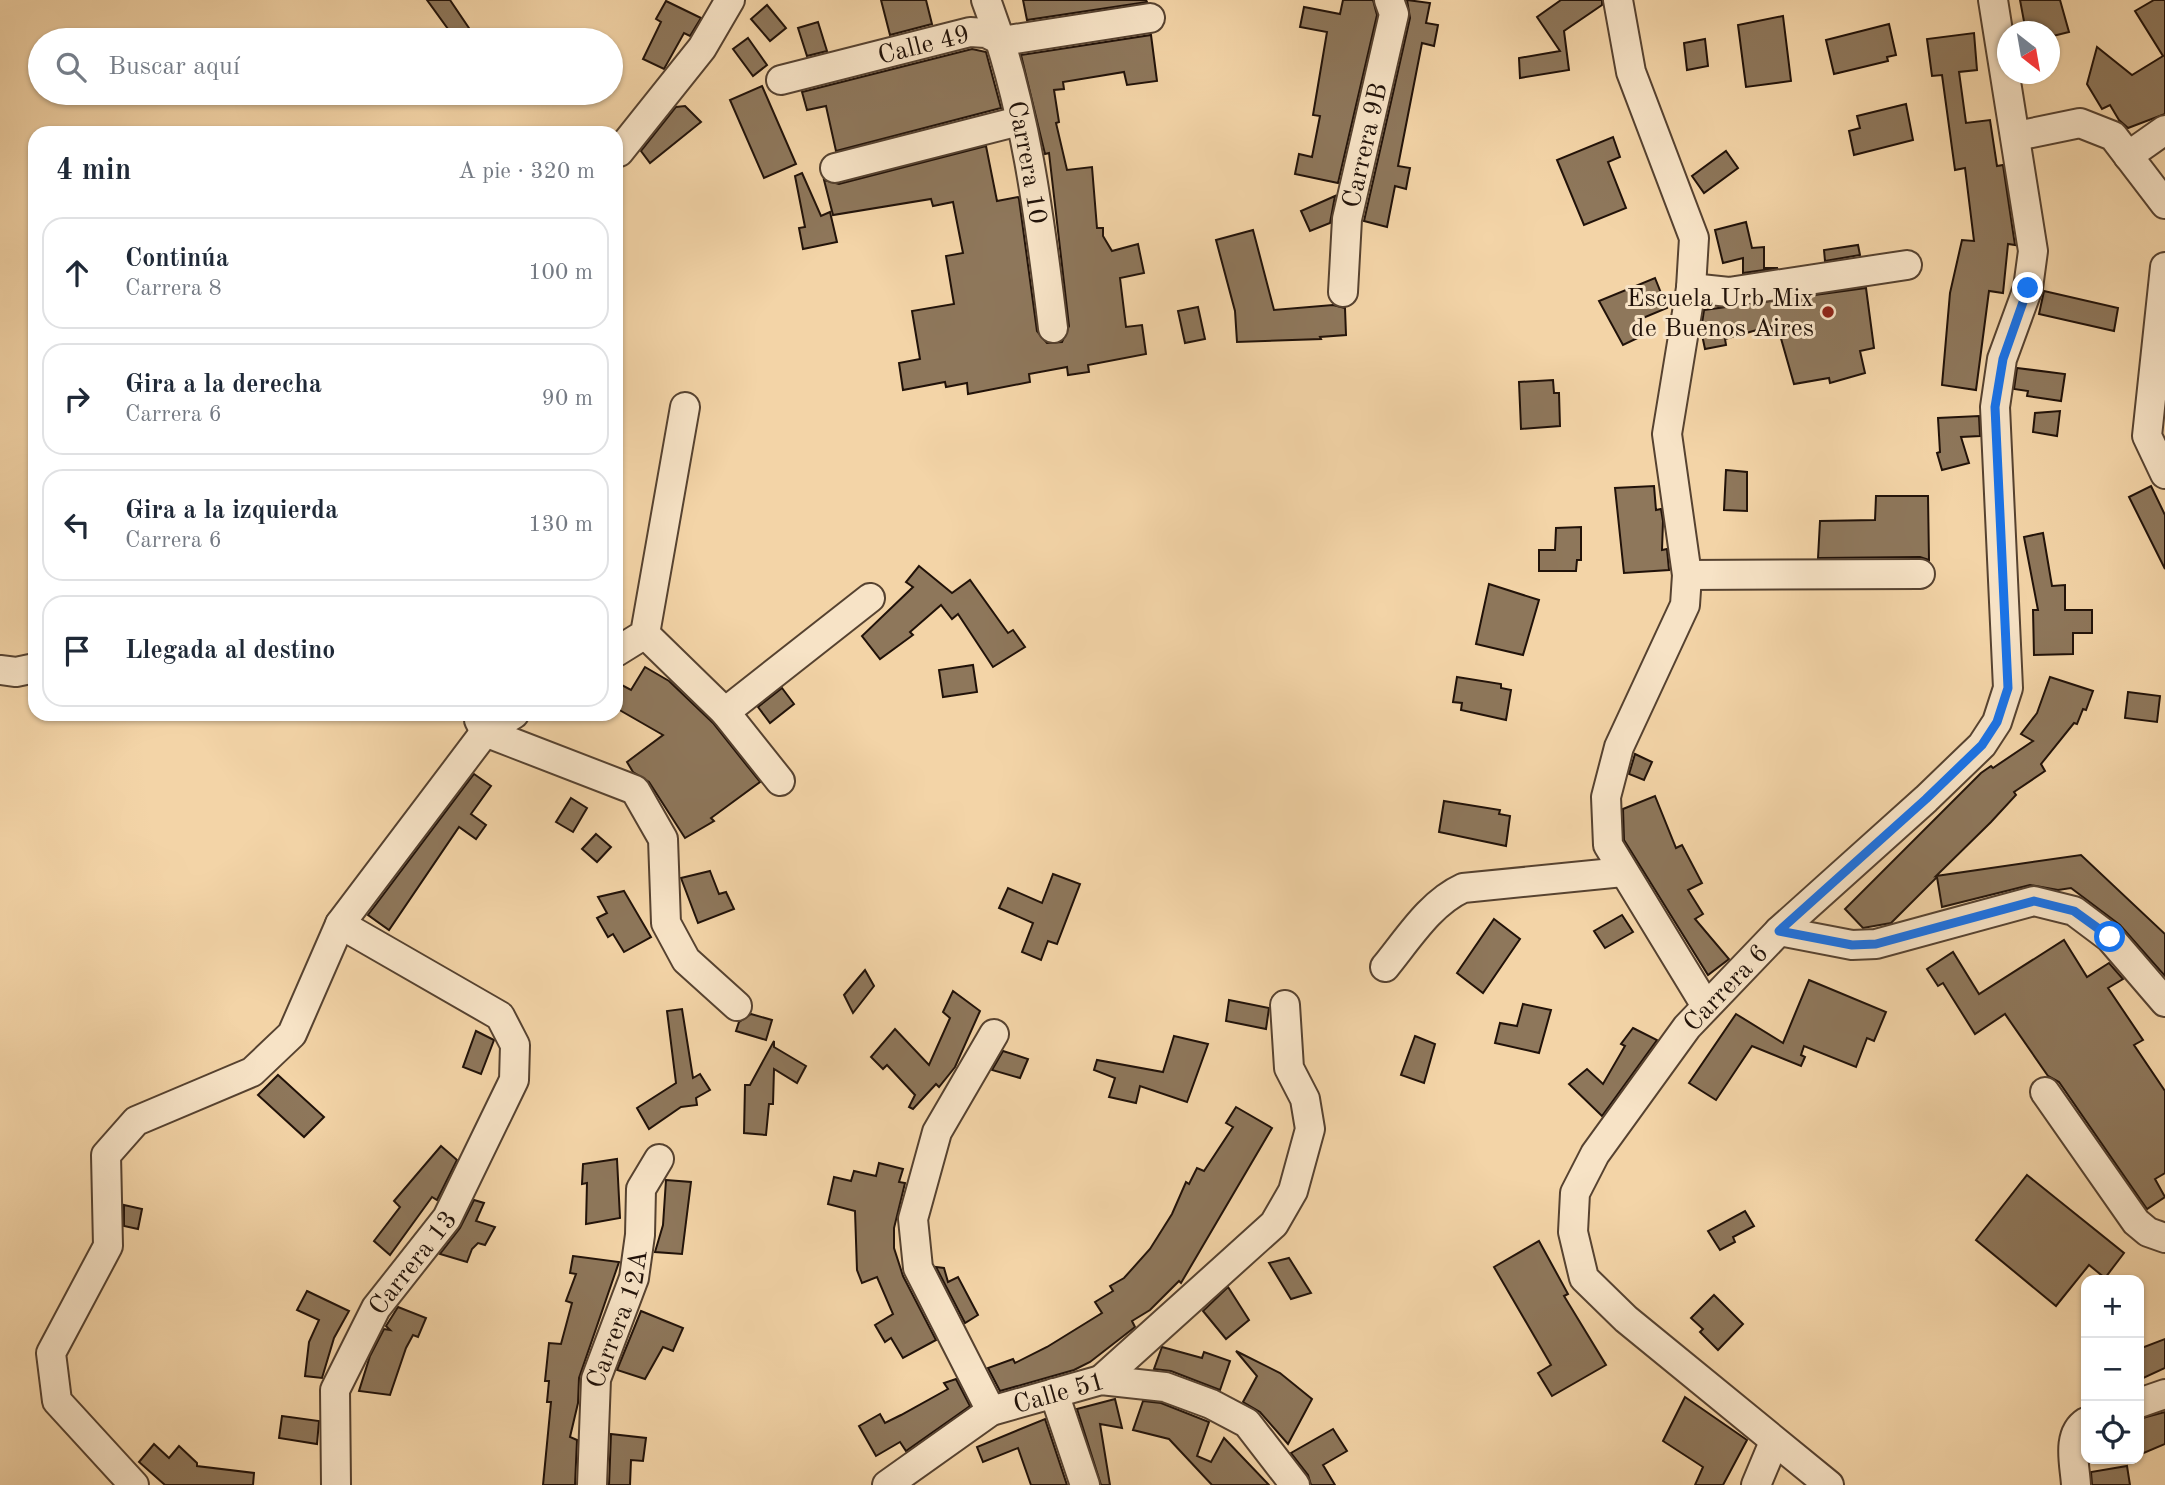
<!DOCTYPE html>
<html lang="es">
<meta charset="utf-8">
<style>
:root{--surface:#fff;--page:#f6f6f7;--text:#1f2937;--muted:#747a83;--line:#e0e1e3}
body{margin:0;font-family:"Old Standard TT",serif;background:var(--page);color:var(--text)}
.controls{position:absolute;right:21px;bottom:21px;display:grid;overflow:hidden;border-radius:14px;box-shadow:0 2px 5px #0004}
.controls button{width:63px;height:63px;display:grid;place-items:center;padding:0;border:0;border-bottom:2px solid var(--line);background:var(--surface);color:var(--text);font:35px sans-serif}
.compass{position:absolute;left:1997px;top:21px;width:63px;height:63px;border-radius:50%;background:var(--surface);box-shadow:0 2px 5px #0004;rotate:149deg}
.stop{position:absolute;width:21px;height:21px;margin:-16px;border:5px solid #1a73e8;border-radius:50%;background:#fff}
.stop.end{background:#1a73e8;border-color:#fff;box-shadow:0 2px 7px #0008}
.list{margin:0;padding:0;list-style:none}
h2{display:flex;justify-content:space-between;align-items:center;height:91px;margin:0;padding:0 28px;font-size:30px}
h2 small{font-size:23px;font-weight:400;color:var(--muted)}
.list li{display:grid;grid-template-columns:46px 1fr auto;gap:21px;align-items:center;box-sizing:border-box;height:112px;margin:0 14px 14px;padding:0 14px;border:2px solid var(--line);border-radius:21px}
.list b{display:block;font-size:26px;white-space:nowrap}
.list p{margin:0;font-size:23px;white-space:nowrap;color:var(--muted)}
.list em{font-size:23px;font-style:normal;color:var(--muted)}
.icon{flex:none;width:38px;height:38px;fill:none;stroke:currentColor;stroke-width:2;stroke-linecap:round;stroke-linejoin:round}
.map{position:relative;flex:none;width:2165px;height:1485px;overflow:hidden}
.search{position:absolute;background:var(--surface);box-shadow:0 2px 5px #0004;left:28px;top:28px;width:595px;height:77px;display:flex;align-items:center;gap:18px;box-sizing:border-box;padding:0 24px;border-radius:38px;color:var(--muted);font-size:26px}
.panel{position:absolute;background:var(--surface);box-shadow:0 2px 5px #0004;left:28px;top:126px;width:595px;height:595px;border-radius:21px}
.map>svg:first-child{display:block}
.building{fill:#8e775b;stroke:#211209;stroke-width:2}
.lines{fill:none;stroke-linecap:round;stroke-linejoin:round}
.minor-casing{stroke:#564230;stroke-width:32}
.minor{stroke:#f7e3c6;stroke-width:28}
.route{stroke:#1a73e8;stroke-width:9}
.poi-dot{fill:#8f2418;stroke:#f7e3c6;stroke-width:2.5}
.labels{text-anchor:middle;stroke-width:6;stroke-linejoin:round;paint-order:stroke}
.street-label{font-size:26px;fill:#211209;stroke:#f7e3c6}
.poi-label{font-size:26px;fill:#211209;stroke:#f7e3c6;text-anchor:end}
</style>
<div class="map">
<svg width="2165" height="1485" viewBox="0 0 2165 1485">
<rect width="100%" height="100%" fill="#f3d4a7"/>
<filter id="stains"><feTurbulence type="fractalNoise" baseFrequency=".00286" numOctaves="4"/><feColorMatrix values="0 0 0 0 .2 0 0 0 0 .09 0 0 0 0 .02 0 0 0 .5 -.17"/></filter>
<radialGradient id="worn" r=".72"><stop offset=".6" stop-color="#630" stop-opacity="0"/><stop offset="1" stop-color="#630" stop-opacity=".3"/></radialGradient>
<g class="building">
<path d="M427 0H450L477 40H456Z"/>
<path d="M881 0H926L932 24 890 35Z"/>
<path d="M1023 0H1146L1147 2 1027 20Z"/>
<path d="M1343 0H1373L1377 15 1338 183 1295 174 1299 154 1312 157 1320 116 1313 115 1327 32 1300 27 1304 7 1340 14Z"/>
<path d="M1407 0 1430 3 1426 23 1438 25 1434 46 1422 43 1398 166 1410 168 1408 178 1406 189 1395 186 1387 227 1364 221 1410 18Z"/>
<path d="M1561 0H1602V5L1564 31 1569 70 1520 78 1519 58 1560 51 1537 17Z"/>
<path d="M2020 0H2060L2069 32 2049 37V32H2026Z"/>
<path d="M2154 0H2165V114L2128 128 2119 120 2110 105 2102 109 2087 84 2097 47 2132 75 2163 56 2135 11Z"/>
<path d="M666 1 701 18 690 36 684 33 664 69 643 59 661 22 656 19Z"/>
<path d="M767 5 786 28 770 41 751 19Z"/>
<path d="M1783 16 1791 81 1746 87 1738 25Z"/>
<path d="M818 22 827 51 807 56 798 28Z"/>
<path d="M1889 24 1896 55 1887 57 1888 61 1834 74 1826 40Z"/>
<path d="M1974 33 1977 70 1959 72 1966 123 1990 120 1997 166 2003 165 2015 245 2008 244 2003 293 1989 291 1976 390 1942 385 1950 293 1962 240 1974 241 1965 168 1955 170 1942 75 1932 76 1927 39Z"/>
<path d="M1151 35 1157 81 1127 85 1124 72 1063 82 1064 89 1054 90 1059 122 1056 123 1067 170 1092 167 1097 228H1103V236L1112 251 1138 244 1144 273 1120 278 1126 327 1142 325 1146 354 1088 365 1089 372 1068 375 1067 367 1029 374 1030 382 968 394 967 383 946 387 945 382 903 390 899 363 920 359 912 311 954 304 946 256 963 253 953 202 933 206 931 199 833 215 824 180 839 184 986 146 997 201 1018 197 1019 199 1037 331 1047 343 1062 342 1069 326 1049 153 1045 154 1021 55Z"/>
<path d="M748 38 767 65 753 76 733 49Z"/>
<path d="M1705 39 1708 66 1687 70 1684 43Z"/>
<path d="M972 49 986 52 1001 108 836 151 826 106 807 110 802 92Z"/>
<path d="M762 86 796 164 764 178 730 100Z"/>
<path d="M1906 104 1913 140 1854 155 1849 131 1860 128 1857 116Z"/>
<path d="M685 106 701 122 650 163 641 151 676 107Z"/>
<path d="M1613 137 1620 157 1608 162 1626 208 1584 225 1557 160Z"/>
<path d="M1726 151 1738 168 1704 193 1692 176Z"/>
<path d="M802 173 821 216 830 212 837 242 803 249 799 228 805 227 795 176Z"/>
<path d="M1335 196 1330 223 1310 231 1301 211Z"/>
<path d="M1746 222 1752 248 1764 247V268H1778L1743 273V258L1723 263 1715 230Z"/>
<path d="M1253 230 1274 310 1333 305 1345 308 1346 335 1320 337 1321 339 1237 342 1235 311 1216 240Z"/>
<path d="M1858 245 1860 255 1825 261 1824 250Z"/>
<path d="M1655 278 1667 308 1638 320 1646 334 1623 345 1599 301Z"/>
<path d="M1866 288 1874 348 1860 351 1865 373 1830 383 1829 378 1794 384 1780 335 1776 337 1771 326 1725 339 1726 345 1705 349 1701 330 1704 310Z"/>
<path d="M2044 291 2118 308 2114 331 2039 314Z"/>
<path d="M1198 307 1205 339 1185 343 1178 311Z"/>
<path d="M2017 368 2065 374 2061 401 2027 396 2028 391 2014 389Z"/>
<path d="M1553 380 1554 393H1559L1560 426 1521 429 1519 382Z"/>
<path d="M2060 411 2057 436 2033 432 2035 413Z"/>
<path d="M1979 416 1980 436 1961 437 1969 463 1942 470 1937 453 1940 452 1938 418Z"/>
<path d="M1726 470 1747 472V511L1724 510Z"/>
<path d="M1654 486 1656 510 1661 509 1663 521 1662 550 1667 549 1669 570 1624 573 1615 488Z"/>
<path d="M2151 486 2165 515V569L2129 497Z"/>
<path d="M1876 496H1928L1929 560 1920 557 1818 558 1820 521 1875 520Z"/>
<path d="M1581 527V560H1577L1576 571H1539V550H1555L1556 528Z"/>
<path d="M2043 533 2052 586 2065 585V610H2092V633H2073V654L2034 655 2033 610H2038L2024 537Z"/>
<path d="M919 566 952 593 970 580 1008 633 1013 630 1025 647 993 667 958 614 952 619 941 605 910 632 913 635 880 659 862 636 913 587 906 582Z"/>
<path d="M1489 584 1539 600 1523 655 1476 644Z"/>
<path d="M973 665 977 692 943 697 939 670Z"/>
<path d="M645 667 669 681 713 723 760 782 711 818 714 821 685 838 649 782 633 772 627 762 663 735 616 708V682L631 690Z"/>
<path d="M1457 677 1501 684V688L1511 690 1506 720 1461 710 1462 703 1453 702Z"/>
<path d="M2050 677 2093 691 2086 710 2083 709 2077 724 2074 723 2041 764 2045 771 2014 792 2016 795 1991 822 1936 876 2081 855 2165 934V976L2120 925 2071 888 2058 890 2030 885 1942 907 1937 877 1891 923 1863 928 1845 909 1981 773 1991 766 1993 768 2033 741 2021 734 2037 713Z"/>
<path d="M782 688 794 704 770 723 758 707Z"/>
<path d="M2128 692 2160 696 2157 722 2125 718Z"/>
<path d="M1635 754 1652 762 1644 780 1629 774Z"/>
<path d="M474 774 491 786 471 814 486 825 476 839 459 827 389 930 368 915Z"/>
<path d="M1655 796 1676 848 1682 845 1702 883 1688 890 1703 914 1695 919 1729 959 1708 975 1624 840 1623 809Z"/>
<path d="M571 798 587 808 573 832 556 822Z"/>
<path d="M1444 801 1500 810 1499 814 1510 816 1506 846 1439 832Z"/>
<path d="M596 834 611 847 597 862 582 849Z"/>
<path d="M710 871 719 894 726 892 734 909 698 923 681 878Z"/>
<path d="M1053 874 1080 884 1057 944 1048 941 1041 960 1022 952 1033 923 999 908 1008 888 1042 903Z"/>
<path d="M624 891 651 937 624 952 613 934 608 937 597 918 607 913 598 897Z"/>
<path d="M1622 915 1633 932 1605 948 1594 931Z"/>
<path d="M1494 919 1520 939 1483 993 1457 973Z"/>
<path d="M2064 940 2087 977 2109 963 2123 979 2108 988 2143 1040 2134 1045 2165 1091V1173L2155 1179 2165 1197 2147 1209 2059 1082 2048 1076 2005 1014 1975 1034 1943 983 1938 986 1927 969 1953 952 1979 994Z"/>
<path d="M865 970 874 986 853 1013 844 995Z"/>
<path d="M1809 980 1886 1012 1874 1041 1867 1038 1856 1067 1804 1046 1801 1055 1805 1057 1801 1066 1752 1046 1716 1100 1689 1083 1736 1014 1783 1043Z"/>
<path d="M953 991 980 1011 955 1067 939 1087 936 1084 913 1109 909 1107 915 1095 887 1065 883 1069 871 1057 895 1029 929 1065 950 1018 943 1012Z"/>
<path d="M1229 1000 1269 1008 1266 1029 1226 1021Z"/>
<path d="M1523 1004 1551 1010 1539 1053 1495 1043 1500 1023 1517 1026Z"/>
<path d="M682 1009 693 1078 700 1074 710 1090 696 1098 697 1105 681 1107 649 1129 637 1108 676 1083 667 1011Z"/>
<path d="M751 1014 772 1020 766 1040 736 1031 739 1022Z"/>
<path d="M1633 1028 1657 1040 1602 1116 1569 1084 1587 1069 1603 1084 1625 1046 1621 1044Z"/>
<path d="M476 1031 494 1040 481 1074 463 1067Z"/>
<path d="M1174 1036 1208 1044 1187 1102 1140 1086 1136 1103 1109 1097 1115 1078 1094 1070 1097 1060 1163 1072Z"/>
<path d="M1415 1036 1435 1044 1424 1083 1401 1075Z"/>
<path d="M774 1041V1047L806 1066 797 1083 774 1069 773 1104H769L766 1135 744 1133 745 1085H750Z"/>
<path d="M1003 1051 1028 1059 1020 1078 992 1070Z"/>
<path d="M278 1075 324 1117 304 1137 258 1095Z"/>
<path d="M1236 1107 1272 1128 1181 1283 1179 1281 1150 1310 1132 1321 1135 1327 1090 1362 1074 1370 1000 1391 988 1368 1013 1359 1015 1363 1047 1347 1102 1313 1095 1302 1113 1291 1110 1286 1124 1278 1150 1249 1172 1214 1186 1182 1189 1184 1197 1168 1204 1171 1233 1127 1226 1123Z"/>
<path d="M441 1146 457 1160 437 1200 432 1197 390 1255 374 1241 400 1207 394 1201Z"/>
<path d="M617 1159 620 1218 586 1224 587 1183 582 1184 583 1164Z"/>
<path d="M879 1163 903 1169 899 1182 905 1183 894 1228V1248L903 1276 936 1340 903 1358 891 1338 885 1342 875 1325 893 1314 877 1277 862 1283 857 1270 855 1211 828 1204 834 1177 851 1181 854 1171 876 1176Z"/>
<path d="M2027 1175 2124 1253 2105 1278 2089 1265 2056 1306 1976 1240Z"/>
<path d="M666 1180 691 1182 682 1254 655 1252 663 1225Z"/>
<path d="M474 1200 484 1203 476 1221 495 1227 485 1245 478 1243 472 1249 467 1262 440 1254 460 1228Z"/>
<path d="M124 1205 142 1209 138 1229 124 1226Z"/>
<path d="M1745 1211 1754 1226 1733 1237 1735 1242 1720 1250 1708 1231Z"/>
<path d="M1539 1241 1568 1294 1564 1296 1606 1365 1552 1396 1538 1373 1551 1365 1494 1267Z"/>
<path d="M573 1256 619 1262 579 1378 578 1403 570 1437 577 1440 575 1485H543L551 1402H547L549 1381H545L549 1343 561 1344 572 1303 566 1301 576 1274 570 1273Z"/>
<path d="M1289 1258 1311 1293 1291 1299 1269 1263Z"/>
<path d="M936 1267 944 1268 948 1282 958 1277 978 1315 965 1323Z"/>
<path d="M1228 1287 1249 1320 1226 1339 1203 1311Z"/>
<path d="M307 1291 349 1311 334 1338 322 1378 305 1376 309 1342 319 1320 297 1310Z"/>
<path d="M1714 1295 1743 1324 1718 1350 1700 1332 1703 1329 1691 1318Z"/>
<path d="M398 1307 426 1318 418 1337 413 1335 406 1348 390 1395 359 1391 370 1356 384 1329 390 1330 386 1326Z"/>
<path d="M641 1311 683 1328 673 1351 663 1347 645 1379 617 1370Z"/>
<path d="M2165 1339V1368L2139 1380V1349Z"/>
<path d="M1162 1347 1202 1358 1204 1352 1230 1361 1220 1390 1171 1371 1154 1369Z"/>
<path d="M1236 1351 1280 1373 1312 1399 1288 1444 1260 1412 1243 1402 1257 1376Z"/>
<path d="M956 1379 970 1406 906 1451 900 1442 876 1456 859 1426 880 1414 885 1423 901 1415 948 1389 944 1383Z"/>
<path d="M1685 1397 1747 1440 1723 1485H1695L1703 1467 1663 1441Z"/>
<path d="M1115 1399 1122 1428 1100 1424 1110 1485H1101L1077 1409Z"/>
<path d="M1143 1401 1161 1403 1209 1422 1197 1456 1211 1462 1224 1438 1269 1485H1212L1169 1439 1133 1430Z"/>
<path d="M2165 1412V1444L2139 1455V1419Z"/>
<path d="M282 1416 319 1421 317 1444 279 1438Z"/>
<path d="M1045 1419 1067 1485H1031L1018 1448 983 1462 977 1447Z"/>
<path d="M1333 1429 1347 1451 1323 1465 1335 1485H1311L1308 1475 1291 1453Z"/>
<path d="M611 1434 646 1438 643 1461 631 1460 630 1485H609Z"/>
<path d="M154 1444 169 1458 179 1446 197 1463V1466L254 1473 253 1485H165L139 1462Z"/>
<path d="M2127 1466 2130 1485H2092L2091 1472Z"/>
</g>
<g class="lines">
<defs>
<g id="minor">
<path id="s1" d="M986 0C1025 102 1040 220 1053 328"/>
<path d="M1618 0 1631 72 1694 238 1691 288 1667 434 1687 575 1685 605 1619 747 1606 797 1608 845 1706 1006"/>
<path id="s2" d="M781 80 970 32 986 33 1002 41 1150 18"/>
<path d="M2017 136 2080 123 2113 136 2165 204"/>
<path d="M619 152 702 48 730 0"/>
<path d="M2128 156 2165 130"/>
<path d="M835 168 1019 121"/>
<path d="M2165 267 2147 436 2165 474"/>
<path d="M1691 288 1729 292 1907 265"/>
<path id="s3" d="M1343 292 1347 219 1394 14 1389 0"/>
<path d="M1687 575 1920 574"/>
<path d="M645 634 725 712 780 781"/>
<path d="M616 652 645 634 685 407"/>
<path d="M0 670 16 672 35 668"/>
<path d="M725 712 870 598"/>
<path d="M479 720 485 732 635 790 663 839 666 923 686 960 737 1006"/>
<path d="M1779 931 1852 945 1876 944 2034 901 2074 911 2110 938 2165 1002"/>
<path d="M1385 967C1408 939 1430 903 1463 888L1623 872"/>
<path d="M2045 1092 2136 1222 2148 1232 2165 1238"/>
<path d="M1101 1380 1274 1224 1293 1191 1310 1129 1305 1099 1289 1068 1285 1005"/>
<path d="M1054 1393 1085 1485"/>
<path d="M2139 1403 2165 1394"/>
<path d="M991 1411 918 1268 913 1219 937 1132 994 1034"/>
<path d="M134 1485 57 1401 51 1353 108 1246 106 1155 136 1121 252 1072 292 1034 340 924 485 732 514 714"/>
<path id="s4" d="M336 1485 335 1390 376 1308 447 1218 514 1080 515 1045 500 1016 340 924"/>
<path id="s5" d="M592 1485 596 1379 634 1278 640 1235 641 1189 659 1159"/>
<path id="s6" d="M887 1485 991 1411 1101 1380 1165 1387 1211 1404 1247 1423 1295 1485"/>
<path d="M1756 1485 1774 1442"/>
<path id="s7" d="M1829 1485 1626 1319 1584 1278 1573 1232 1575 1193 1595 1154 1687 1027 1779 931 1926 799 1982 745 1997 722 2008 688 1995 407 2002 359 2028 288 2033 251 1993 0"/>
<path d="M2076 1485C2075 1465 2066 1435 2086 1422"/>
</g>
</defs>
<use href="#minor" class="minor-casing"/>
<use href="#minor" class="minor"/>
</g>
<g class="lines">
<path class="route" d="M2028 288 2003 359 1995 407 2008 688 1997 722 1982 745 1926 799 1779 931 1852 945 1876 944 2034 901 2074 911 2110 937"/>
</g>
<circle class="poi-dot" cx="1828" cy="312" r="7"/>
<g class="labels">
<g class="street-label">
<text dy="9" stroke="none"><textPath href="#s2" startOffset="147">Calle 49</textPath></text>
<text dy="9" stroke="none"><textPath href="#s3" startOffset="149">Carrera 9B</textPath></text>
<text dy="9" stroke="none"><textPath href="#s1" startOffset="168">Carrera 10</textPath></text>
<text dy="9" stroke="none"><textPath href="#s7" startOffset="663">Carrera 6</textPath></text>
<text dy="9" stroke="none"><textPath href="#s4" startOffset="245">Carrera 13</textPath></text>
<text dy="9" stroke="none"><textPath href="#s5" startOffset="170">Carrera 12A</textPath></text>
<text dy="9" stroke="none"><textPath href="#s6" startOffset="198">Calle 51</textPath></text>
</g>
<g class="poi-label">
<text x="1814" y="306">Escuela Urb Mix<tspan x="1814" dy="30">de Buenos Aires</tspan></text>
</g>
</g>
<rect width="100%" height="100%" filter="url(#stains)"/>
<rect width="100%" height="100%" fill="url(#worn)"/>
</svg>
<div class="controls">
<button>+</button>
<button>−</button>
<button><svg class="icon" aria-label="locate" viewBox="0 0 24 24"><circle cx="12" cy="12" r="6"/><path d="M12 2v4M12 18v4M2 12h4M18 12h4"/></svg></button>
</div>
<svg class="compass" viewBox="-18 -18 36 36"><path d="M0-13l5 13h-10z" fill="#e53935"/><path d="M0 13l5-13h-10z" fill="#747a83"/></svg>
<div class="stop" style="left:2110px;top:937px"></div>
<div class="stop end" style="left:2028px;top:288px"></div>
<div class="search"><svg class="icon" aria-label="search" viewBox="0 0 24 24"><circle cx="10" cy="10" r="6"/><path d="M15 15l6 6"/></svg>Buscar aquí</div>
<section class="panel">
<h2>4 min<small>A pie · 320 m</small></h2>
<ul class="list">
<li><svg class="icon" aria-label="ahead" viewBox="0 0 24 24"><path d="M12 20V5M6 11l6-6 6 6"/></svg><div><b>Continúa</b><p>Carrera 8</p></div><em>100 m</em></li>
<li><svg class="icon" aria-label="right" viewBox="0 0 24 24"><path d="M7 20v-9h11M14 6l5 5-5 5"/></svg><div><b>Gira a la derecha</b><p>Carrera 6</p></div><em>90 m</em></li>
<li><svg class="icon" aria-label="left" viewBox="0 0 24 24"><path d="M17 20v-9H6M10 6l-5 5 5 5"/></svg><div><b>Gira a la izquierda</b><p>Carrera 6</p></div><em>130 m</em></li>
<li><svg class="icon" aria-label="arrive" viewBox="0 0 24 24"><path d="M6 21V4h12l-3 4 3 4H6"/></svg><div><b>Llegada al destino</b></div></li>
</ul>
</section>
</div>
